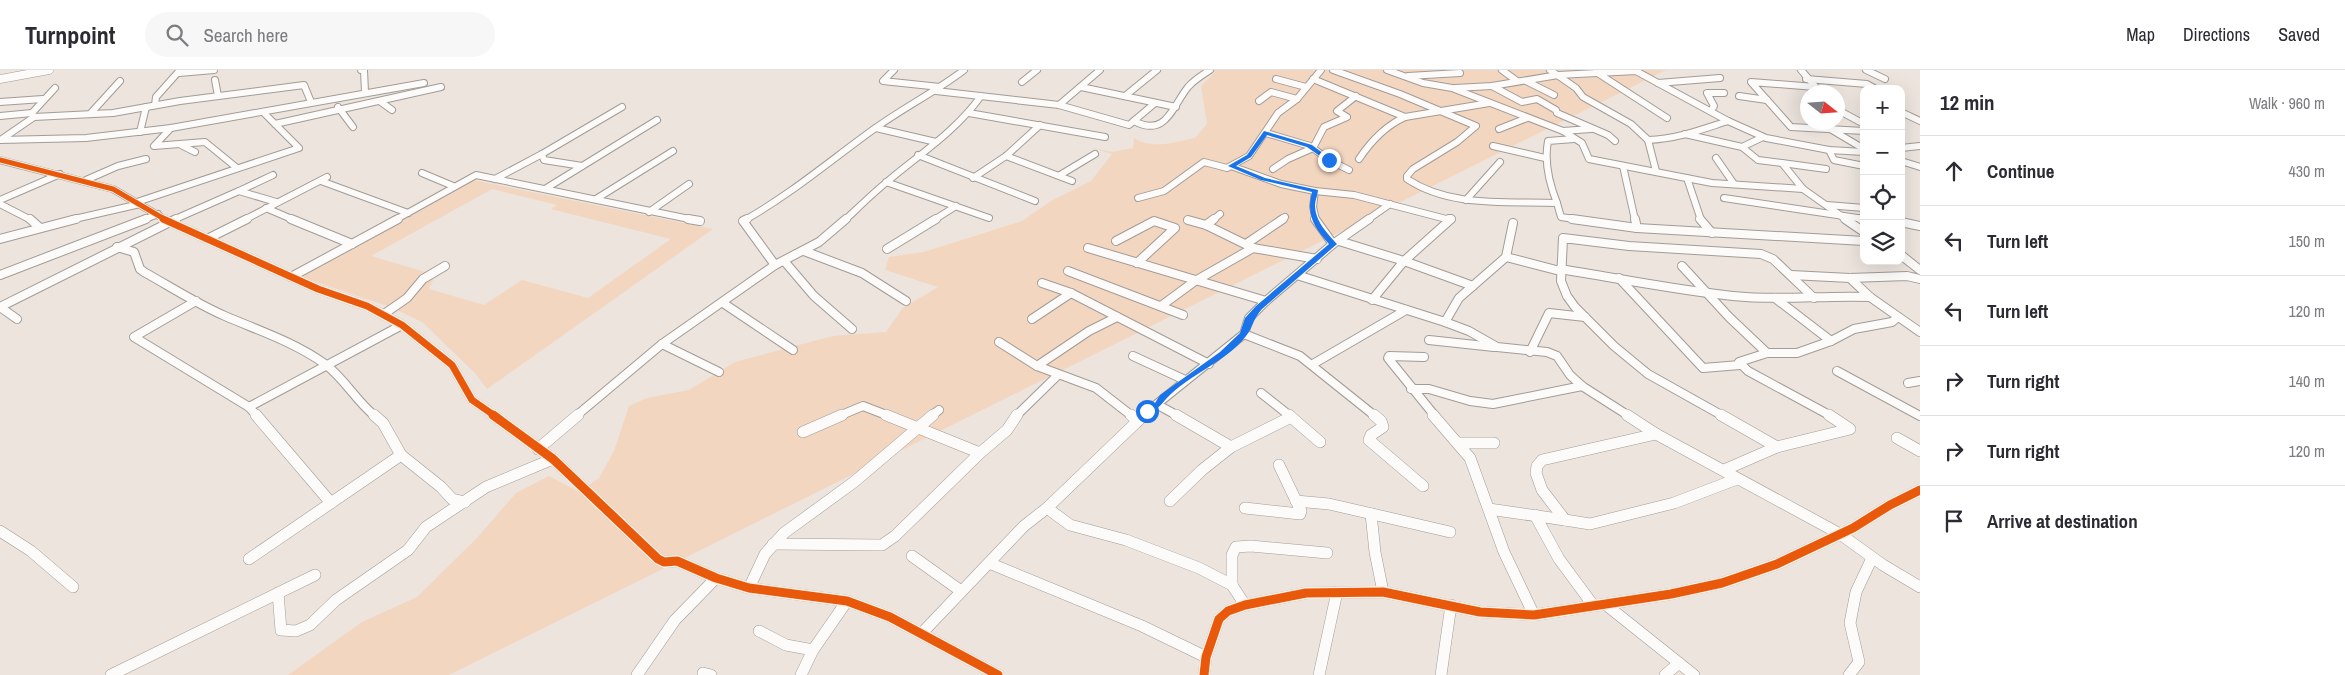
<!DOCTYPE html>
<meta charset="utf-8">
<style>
:root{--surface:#fff;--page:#f7f7f7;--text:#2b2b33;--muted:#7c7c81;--line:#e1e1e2}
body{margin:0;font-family:"Archivo Narrow",sans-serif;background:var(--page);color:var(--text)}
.controls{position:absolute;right:15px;top:15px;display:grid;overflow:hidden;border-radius:10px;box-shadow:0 5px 20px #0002}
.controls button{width:45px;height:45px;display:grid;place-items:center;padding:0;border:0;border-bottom:1px solid var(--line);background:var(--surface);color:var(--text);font:25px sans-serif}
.compass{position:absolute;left:1800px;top:15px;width:45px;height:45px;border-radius:50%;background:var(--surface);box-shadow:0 5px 20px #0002;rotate:107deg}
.stop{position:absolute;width:15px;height:15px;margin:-11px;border:4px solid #1a73e8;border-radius:50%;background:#fff}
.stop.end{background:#1a73e8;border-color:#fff;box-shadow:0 1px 5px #0008}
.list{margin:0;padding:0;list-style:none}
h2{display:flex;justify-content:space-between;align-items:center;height:65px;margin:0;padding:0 20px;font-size:21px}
h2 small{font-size:16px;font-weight:400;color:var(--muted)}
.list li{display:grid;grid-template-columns:32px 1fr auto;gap:15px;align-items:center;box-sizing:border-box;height:70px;padding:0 20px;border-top:1px solid var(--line)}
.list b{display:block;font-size:19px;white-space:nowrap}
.list em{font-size:16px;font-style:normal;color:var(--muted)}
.icon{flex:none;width:28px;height:28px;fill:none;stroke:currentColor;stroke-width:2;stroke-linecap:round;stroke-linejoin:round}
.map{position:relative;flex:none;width:1920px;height:605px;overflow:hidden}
header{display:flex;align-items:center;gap:30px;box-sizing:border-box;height:70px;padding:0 25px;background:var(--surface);border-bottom:1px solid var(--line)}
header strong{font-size:24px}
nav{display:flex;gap:28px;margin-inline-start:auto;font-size:18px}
.search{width:350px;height:45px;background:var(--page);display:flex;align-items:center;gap:12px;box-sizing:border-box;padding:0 18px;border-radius:28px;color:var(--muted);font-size:19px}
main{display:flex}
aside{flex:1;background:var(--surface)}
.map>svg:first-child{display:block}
.green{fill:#f3d6bf;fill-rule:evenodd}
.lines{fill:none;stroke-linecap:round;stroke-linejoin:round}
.minor-far2-casing{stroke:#a29c97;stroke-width:8}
.minor-far1-casing{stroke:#a29c97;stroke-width:10}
.minor-casing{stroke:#a29c97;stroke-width:12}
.major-casing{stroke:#a29c97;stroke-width:9}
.minor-far2{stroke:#fcfbfa;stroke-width:6}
.minor-far1{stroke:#fcfbfa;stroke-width:8}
.minor{stroke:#fcfbfa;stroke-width:11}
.major{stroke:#fcfbfa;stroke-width:8}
.cycleway-far2-casing{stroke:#fdf1e7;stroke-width:7}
.cycleway-far1-casing{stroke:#fdf1e7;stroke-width:10}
.cycleway-casing{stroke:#fdf1e7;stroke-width:12}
.cycleway-far2{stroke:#e8590c;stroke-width:5}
.cycleway-far1{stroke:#e8590c;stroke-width:7}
.cycleway{stroke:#e8590c;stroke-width:9}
.route{fill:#1a73e8}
</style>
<header>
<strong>Turnpoint</strong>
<div class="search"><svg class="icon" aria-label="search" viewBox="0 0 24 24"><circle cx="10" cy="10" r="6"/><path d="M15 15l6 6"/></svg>Search here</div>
<nav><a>Map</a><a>Directions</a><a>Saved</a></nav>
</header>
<main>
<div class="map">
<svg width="1920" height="605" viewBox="0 0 1920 605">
<rect width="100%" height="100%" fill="#ece4dd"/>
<g class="green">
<path d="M1212 0H1666L449 605H288L362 552 417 527 476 469 516 423 549 406 579 422 599 408 614 381 629 336 647 328 689 320 735 292 833 266 886 262 903 238 938 217 885 200 889 187 924 182 1022 151 1051 131 1091 111 1112 84 1093 78 1112 82 1133 78 1134 68C1153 80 1175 72 1195 68L1207 54 1201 16 1215 2Z"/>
<path d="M473 110 713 159 487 319 475 303 422 252 390 237 302 207ZM492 119 557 135 551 139 671 169 588 228 522 210 484 235 429 219 435 205 371 186Z"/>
</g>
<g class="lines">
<defs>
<g id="minor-far2">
<path d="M361 0H364L365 22"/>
<path d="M894 0 883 11 940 17"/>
<path d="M1333 0 1400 24 1476 56 1457 72 1413 99 1407 106V109C1451 138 1506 131 1557 133 1549 113 1544 92 1548 71L1574 69"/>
<path d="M1387 0 1423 13 1452 18 1563 61 1582 73 1589 89 1712 113 1803 119"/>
<path d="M1502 0 1517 11"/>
<path d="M1550 0 1576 18 1583 27 1631 54 1648 70 1656 101"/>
<path d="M1801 0 1820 22"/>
<path d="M1866 0 1885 9"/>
<path d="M1596 2 1667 48"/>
<path d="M179 3 214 0"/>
<path d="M1408 6 1460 3"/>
<path d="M1276 9 1306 17"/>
<path d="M1313 9 1405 47"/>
<path d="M1806 9 1867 14 1876 19"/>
<path d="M215 10 218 26"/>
<path d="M1526 11 1554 25"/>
<path d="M1022 12 1037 0"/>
<path d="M1658 13 1720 8"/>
<path d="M1492 16 1522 32 1537 29 1556 40 1557 43 1608 65 1615 71"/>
<path d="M1081 17 1176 37"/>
<path d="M1815 17 1751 12 1791 57 1864 61"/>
<path d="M1455 18 1492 16 1558 5 1636 1 1728 51 1766 68 1829 80 1864 82"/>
<path d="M936 21 1059 35 1129 55 1155 33"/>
<path d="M1125 26 1157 0"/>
<path d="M1739 26 1767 30"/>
<path d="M1259 31 1271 22 1297 29"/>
<path d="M0 32 43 29"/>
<path d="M381 32 392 40"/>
<path d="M155 35 156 27 180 0"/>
<path d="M1059 35 1100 0"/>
<path d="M338 37 353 57"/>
<path d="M1838 40 1864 54"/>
<path d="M1711 41 1714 36 1707 23H1724"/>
<path d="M1901 42 1920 51"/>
<path d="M969 43 1105 67"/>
<path d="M90 44 120 11"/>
<path d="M0 46 32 43"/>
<path d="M34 47 113 43 180 31 304 15 311 32"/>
<path d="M1134 51C1166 68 1172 37 1188 17 1194 10 1202 5 1210 0"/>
<path d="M275 54 441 17"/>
<path d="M171 58 154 76 205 72 237 98"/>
<path d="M876 58 936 72"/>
<path d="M1499 59 1527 48"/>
<path d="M1832 60 1864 79"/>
<path d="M1563 61 1591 59"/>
<path d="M140 62 146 37"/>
<path d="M1266 63 1310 76 1329 90 1349 100"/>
<path d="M1685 64 1742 77"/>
<path d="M1763 67 1742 77 1758 90 1782 93 1803 119 1847 150"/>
<path d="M2 69 34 47 32 43 55 18"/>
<path d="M0 70 86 68 171 58 424 13"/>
<path d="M1648 70C1677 69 1700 60 1728 51"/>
<path d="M181 75 195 82"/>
<path d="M1493 76 1545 88"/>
<path d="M1901 78 1920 76"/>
<path d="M1829 80 1834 90 1864 96"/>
<path d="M918 85 1035 131"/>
<path d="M1006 86 1072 111"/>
<path d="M1716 88 1734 114"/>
<path d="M1359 89C1371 71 1385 56 1405 47L1489 33"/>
<path d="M0 90 113 119 166 150"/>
<path d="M1901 91 1920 97"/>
<path d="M1782 93 1826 99"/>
<path d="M582 96 544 90 542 84 622 37"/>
<path d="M1231 96 1281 114 1315 121 1354 125 1450 150"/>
<path d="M1623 96 1635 150"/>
<path d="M1273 99 1288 89 1313 78 1324 57 1347 47 1337 41 1356 26"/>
<path d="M422 103 453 116"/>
<path d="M1060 105 1095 84"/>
<path d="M973 108 1006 86 1040 55"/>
<path d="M1687 108 1701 150"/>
<path d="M495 109 542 84"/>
<path d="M86 110 118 96 146 89"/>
<path d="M321 111 408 143"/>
<path d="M886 112 989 148"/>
<path d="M545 119 657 50"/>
<path d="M239 121 273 105"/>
<path d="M1315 121 1313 137 1316 150"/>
<path d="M1138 128 1164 121 1204 92 1227 98 1249 86 1278 43 1297 29 1321 0"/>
<path d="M1724 128 1864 149"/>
<path d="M596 129 673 81"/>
<path d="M0 130 60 104"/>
<path d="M1466 130 1500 92"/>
<path d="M137 132 299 78 263 42"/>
<path d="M1557 133 1561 147 1581 150"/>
<path d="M0 134 31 150"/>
<path d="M1827 135 1864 138"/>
<path d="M266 138 294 150"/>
<path d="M649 142 689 114"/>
<path d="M70 150 140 134"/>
<path d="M143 150 158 144"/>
<path d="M173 150 239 121 276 132"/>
<path d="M244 150 327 107"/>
<path d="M395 150 476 105 694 150"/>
<path d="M745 150C791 124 831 90 874 59 903 38 935 22 964 0"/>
<path d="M845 150C859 137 873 123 888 111 920 84 956 61 981 26"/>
<path d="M934 150 956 136"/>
<path d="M1213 150 1220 144"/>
<path d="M1281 150 1285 147"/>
<path d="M1367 150 1390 134"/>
</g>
<g id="minor-far1">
<path d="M30 149 39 157"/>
<path d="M163 149 318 219 367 236 402 255 452 295 472 330 495 346"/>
<path d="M291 149 352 174"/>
<path d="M688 149 700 151"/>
<path d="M747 149 743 151 775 195"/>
<path d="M1315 149 1333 174"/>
<path d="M1572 149 1637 158 1864 171"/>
<path d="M1635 149 1637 158"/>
<path d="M1700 149 1712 163"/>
<path d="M1845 149 1864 162"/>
<path d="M1861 149H1864"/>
<path d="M1188 150 1206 155 1253 178 1317 189"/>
<path d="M1901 152 1920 156"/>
<path d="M1206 155 1214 149"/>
<path d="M209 168 247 149"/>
<path d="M0 169 76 149"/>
<path d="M1116 171 1154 151 1175 158 1137 193"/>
<path d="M1339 171 1404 191 1473 216"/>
<path d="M1246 174 1283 149"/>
<path d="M117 177 134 182 140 199 144 202C171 217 197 234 225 246 260 261 294 272 325 294 345 309 356 331 375 346"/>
<path d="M1088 178 1266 231"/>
<path d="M887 179 936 149"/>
<path d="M804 181 862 203 906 231"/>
<path d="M1901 185 1920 200"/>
<path d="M1506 187 1560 201"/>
<path d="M785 192 814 226 852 259"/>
<path d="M1682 196 1729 247 1767 283"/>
<path d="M1560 199C1617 208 1675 220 1733 226 1779 231 1824 225 1870 227"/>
<path d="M1068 201 1183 245"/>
<path d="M0 205 146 149"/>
<path d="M1297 205 1445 252 1469 261 1497 277 1547 282 1557 286 1570 305 1582 316 1629 346"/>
<path d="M1791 205 1850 208 1907 206 1920 209"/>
<path d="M291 207 398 149"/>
<path d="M1619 208 1703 298 1740 295"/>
<path d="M1850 208 1870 227 1920 262"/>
<path d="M1042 213 1071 223 1209 294"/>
<path d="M1775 228 1831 271"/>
<path d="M1372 230 1404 191 1451 149H1449"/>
<path d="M196 231 134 267 249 337 257 346"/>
<path d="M723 233 793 280"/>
<path d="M1161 236 1195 211 1253 178"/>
<path d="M0 237 176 149"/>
<path d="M0 237 17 249"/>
<path d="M384 244 407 228 423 209 445 196"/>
<path d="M1032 249 1071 223"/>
<path d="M1445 252 1459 228 1506 187 1513 153"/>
<path d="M1244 264 1300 286 1375 346"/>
<path d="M1429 270 1494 277"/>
<path d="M999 272 1037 296 1096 318 1132 346"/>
<path d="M662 274 719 302"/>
<path d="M1530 282 1549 243 1585 247"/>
<path d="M1133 286 1185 310"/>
<path d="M1424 287 1389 286 1388 288 1435 346"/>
<path d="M1313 294 1406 240"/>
<path d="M1037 296 1089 261 1117 247"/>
<path d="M1837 301 1920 346"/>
<path d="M1908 313 1920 311"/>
<path d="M1411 319H1429L1470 331 1493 334 1582 316"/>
<path d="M1261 323 1290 346"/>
<path d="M1158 335 1178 346"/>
<path d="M249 337 402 255"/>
<path d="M576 346 662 274 775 195 819 172 846 149"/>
<path d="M839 346 863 336 889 346"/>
<path d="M931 346 939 340"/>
<path d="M1016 346 1058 305"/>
<path d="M1142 346 1244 264 1249 248 1266 231 1333 174 1369 149"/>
<path d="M1723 346 1648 304 1614 276 1575 237 1567 226 1561 211 1563 168 1629 176 1761 184 1773 189 1814 228"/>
<path d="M1831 346 1748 301 1739 292 1767 283H1797L1831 271 1854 259 1892 252 1898 247"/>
</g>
<g id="minor">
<path d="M256 345 331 433"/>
<path d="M374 345 383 353 401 385 441 417 452 429 465 432"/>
<path d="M493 345 553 389 658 489 664 492 677 491 716 508 749 518 847 531 890 547 998 605"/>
<path d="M886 345 980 383"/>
<path d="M1131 345 1138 351"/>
<path d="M1176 345 1231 377"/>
<path d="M1374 345 1381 351 1383 357 1371 365 1369 370 1423 416"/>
<path d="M1433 345 1470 388 1504 482 1534 545"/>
<path d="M1627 345 1656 364 1840 464 1883 495 1920 517"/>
<path d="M1721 345 1777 377"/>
<path d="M1291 347 1320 372"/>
<path d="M803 362 842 345"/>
<path d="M1656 364 1542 390 1537 396 1536 403 1542 420 1565 450 1590 454 1674 433 1737 409"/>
<path d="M1897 368 1920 381"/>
<path d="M1459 373H1494"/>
<path d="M538 379 578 345"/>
<path d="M1724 400 1777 377 1850 359 1829 345"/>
<path d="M1170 431 1202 400 1231 377 1291 347 1289 345"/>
<path d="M1296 431 1329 434 1450 462"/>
<path d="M1047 438 1070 455 1126 470 1199 498 1232 515 1245 535"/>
<path d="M1245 438 1300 444 1301 441 1279 395"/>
<path d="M1489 439 1565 450"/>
<path d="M1371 444 1375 482 1383 522"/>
<path d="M1535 445 1559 489 1593 535"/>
<path d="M0 461 31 481 73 517"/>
<path d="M773 474 882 475 895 466 980 383 1007 360 1017 345"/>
<path d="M912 486 961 521"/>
<path d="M249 489 401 385"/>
<path d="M989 493 1142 556 1206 587"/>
<path d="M1232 515V485L1236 477 1251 476 1327 483"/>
<path d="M749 518 765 484 784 463 854 412 933 345"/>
<path d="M278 523 281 560 296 561 310 555 336 530 408 480 426 457 486 417 553 389"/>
<path d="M1605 534 1694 605"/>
<path d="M759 561 786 575 813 580"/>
<path d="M921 564 1024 456 1047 438 1144 345"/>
<path d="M703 603 711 605"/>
<path d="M111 605 315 505"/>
<path d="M637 605 675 550 716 508"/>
<path d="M801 605 813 580 847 531"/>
<path d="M1204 605 1206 587 1219 549 1228 541 1245 535 1306 523 1383 522 1480 542 1534 545 1671 524 1722 513 1777 494 1853 458 1890 435 1920 420"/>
<path d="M1319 605 1337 522"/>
<path d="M1441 605 1451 535"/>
<path d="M1665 605 1679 593"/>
<path d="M1849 605 1859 592 1850 553 1856 522 1872 488"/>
</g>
<path id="major" d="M0 9 49 0"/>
</defs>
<use href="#minor-far2" class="minor-far2-casing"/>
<use href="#minor-far1" class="minor-far1-casing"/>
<use href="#minor" class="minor-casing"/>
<use href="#major" class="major-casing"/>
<use href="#minor-far2" class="minor-far2"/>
<use href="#minor-far1" class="minor-far1"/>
<use href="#minor" class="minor"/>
<use href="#major" class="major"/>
<defs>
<path id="cycleway-far2" d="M0 90 113 119 166 150"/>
<path id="cycleway-far1" d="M163 149 318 219 367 236 402 255 452 295 472 330 495 346"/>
<g id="cycleway">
<path d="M493 345 553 389 658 489 664 492 677 491 716 508 749 518 847 531 890 547 998 605"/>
<path d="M1204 605 1206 587 1219 549 1228 541 1245 535 1306 523 1383 522 1480 542 1534 545 1671 524 1722 513 1777 494 1853 458 1890 435 1920 420"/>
</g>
</defs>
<use href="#cycleway-far2" class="cycleway-far2-casing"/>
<use href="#cycleway-far1" class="cycleway-far1-casing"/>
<use href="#cycleway" class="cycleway-casing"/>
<use href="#cycleway-far2" class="cycleway-far2"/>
<use href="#cycleway-far1" class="cycleway-far1"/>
<use href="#cycleway" class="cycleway"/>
</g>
<path class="route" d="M1264 61 1312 75 1332 90 1327 91 1307 77 1267 65 1251 87 1236 96 1265 108 1318 120C1318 125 1315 130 1315 135 1315 151 1327 163 1337 174L1262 239C1252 250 1253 258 1246 266 1225 293 1189 304 1166 329 1160 336 1154 344 1144 343V339L1155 333 1160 325 1220 282 1240 263 1245 248 1256 236 1329 174C1314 157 1306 145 1312 122L1261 110 1228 96 1247 85Z"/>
</svg>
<div class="controls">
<button>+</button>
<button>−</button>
<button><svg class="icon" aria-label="locate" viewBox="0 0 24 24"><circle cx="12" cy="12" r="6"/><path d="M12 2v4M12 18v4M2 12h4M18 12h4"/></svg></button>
<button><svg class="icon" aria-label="layers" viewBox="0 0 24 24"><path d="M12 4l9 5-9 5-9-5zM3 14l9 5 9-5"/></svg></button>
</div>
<svg class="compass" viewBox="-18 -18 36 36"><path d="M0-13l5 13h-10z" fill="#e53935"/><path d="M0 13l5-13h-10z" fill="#7c7c81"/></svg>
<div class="stop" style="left:1147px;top:341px"></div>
<div class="stop end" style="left:1329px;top:90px"></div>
</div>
<aside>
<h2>12 min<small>Walk · 960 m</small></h2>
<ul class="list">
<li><svg class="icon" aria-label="ahead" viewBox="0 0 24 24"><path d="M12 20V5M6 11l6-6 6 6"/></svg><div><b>Continue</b></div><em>430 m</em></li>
<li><svg class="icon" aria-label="left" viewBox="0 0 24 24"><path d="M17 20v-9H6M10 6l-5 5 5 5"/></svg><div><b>Turn left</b></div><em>150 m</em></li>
<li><svg class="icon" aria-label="left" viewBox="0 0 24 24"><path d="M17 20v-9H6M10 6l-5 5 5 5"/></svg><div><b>Turn left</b></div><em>120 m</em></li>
<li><svg class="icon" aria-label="right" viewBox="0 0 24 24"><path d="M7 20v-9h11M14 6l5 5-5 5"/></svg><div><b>Turn right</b></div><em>140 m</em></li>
<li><svg class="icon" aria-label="right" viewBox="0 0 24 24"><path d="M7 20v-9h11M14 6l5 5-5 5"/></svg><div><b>Turn right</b></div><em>120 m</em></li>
<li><svg class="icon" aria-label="arrive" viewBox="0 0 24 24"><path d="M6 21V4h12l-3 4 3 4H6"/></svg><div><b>Arrive at destination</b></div></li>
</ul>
</aside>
</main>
